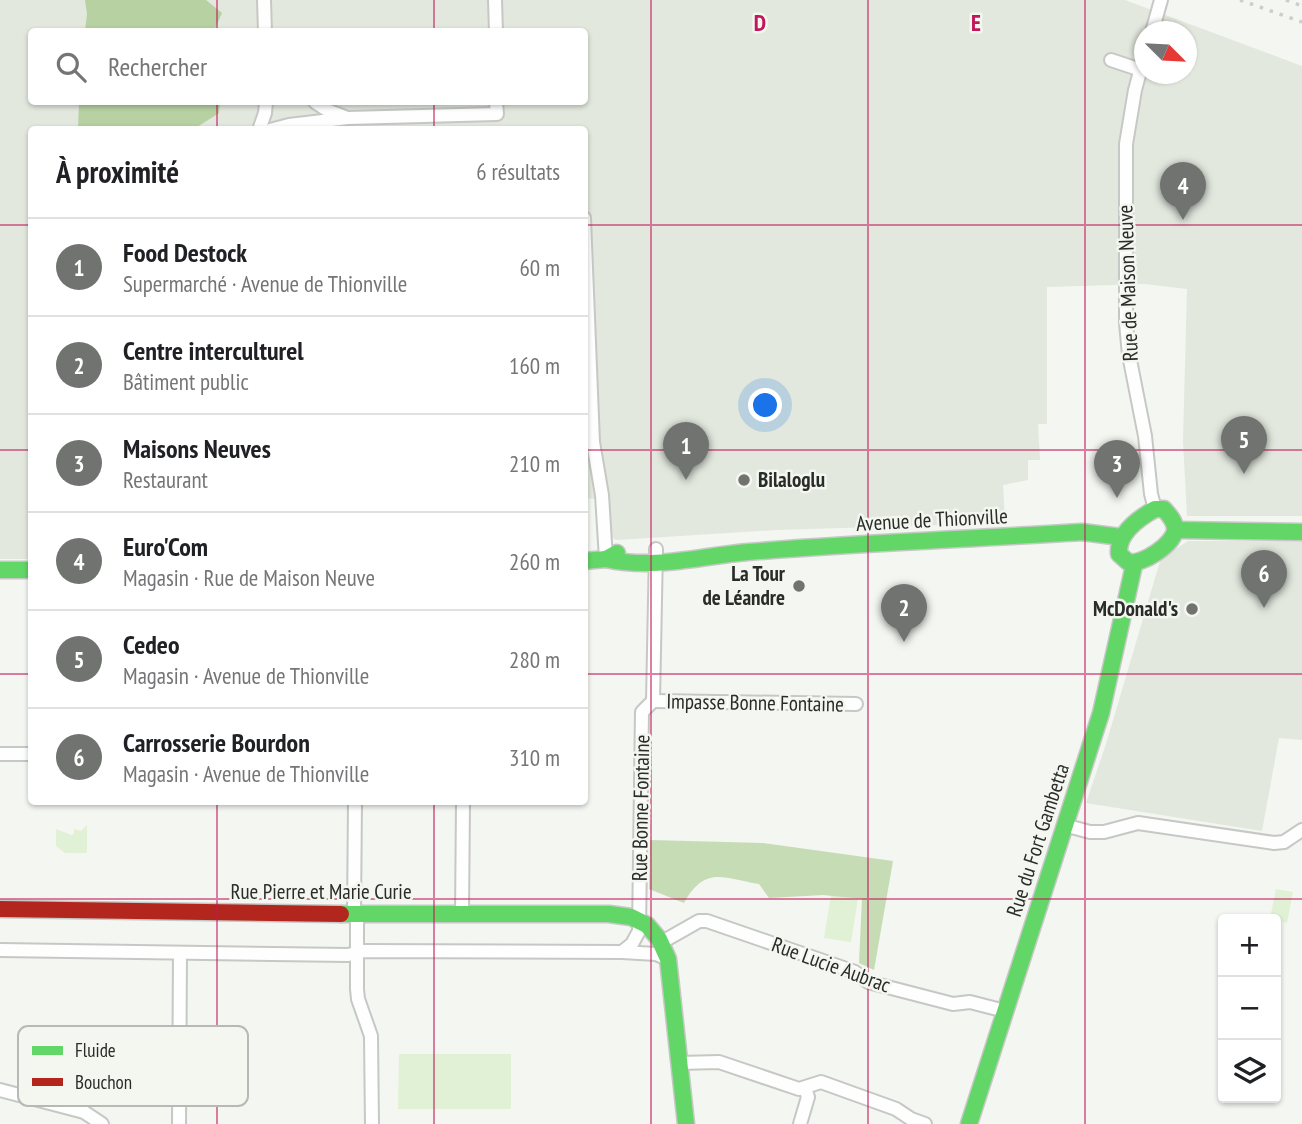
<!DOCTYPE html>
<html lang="fr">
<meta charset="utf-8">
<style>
:root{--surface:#fff;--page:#f6f6f6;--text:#202124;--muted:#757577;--line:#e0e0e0;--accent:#70736f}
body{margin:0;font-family:"PT Sans Narrow",sans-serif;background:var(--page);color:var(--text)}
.controls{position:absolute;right:21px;bottom:21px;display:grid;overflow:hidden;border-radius:7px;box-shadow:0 2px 5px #0004}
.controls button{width:63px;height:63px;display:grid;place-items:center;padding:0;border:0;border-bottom:2px solid var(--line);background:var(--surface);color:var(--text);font:35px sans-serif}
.compass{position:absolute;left:1134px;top:21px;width:63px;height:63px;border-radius:50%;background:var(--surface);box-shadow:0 2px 5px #0004;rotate:114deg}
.you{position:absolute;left:766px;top:406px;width:24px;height:24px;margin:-18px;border:5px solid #fff;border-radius:50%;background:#1a73e8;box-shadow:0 0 0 10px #1a73e833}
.badge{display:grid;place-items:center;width:46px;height:46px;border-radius:50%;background:var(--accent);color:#fff;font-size:23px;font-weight:700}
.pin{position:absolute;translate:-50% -58px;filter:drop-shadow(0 2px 4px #0008)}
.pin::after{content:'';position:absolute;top:37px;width:24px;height:21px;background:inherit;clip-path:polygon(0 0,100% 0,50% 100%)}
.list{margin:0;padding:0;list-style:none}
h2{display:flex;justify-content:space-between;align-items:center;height:91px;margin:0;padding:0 28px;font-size:30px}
h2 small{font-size:23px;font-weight:400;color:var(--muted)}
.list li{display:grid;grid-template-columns:46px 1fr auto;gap:21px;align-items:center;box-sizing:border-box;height:98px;padding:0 28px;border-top:2px solid var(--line)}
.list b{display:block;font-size:26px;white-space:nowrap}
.list p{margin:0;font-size:23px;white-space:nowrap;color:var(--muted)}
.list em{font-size:23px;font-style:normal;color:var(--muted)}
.icon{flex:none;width:38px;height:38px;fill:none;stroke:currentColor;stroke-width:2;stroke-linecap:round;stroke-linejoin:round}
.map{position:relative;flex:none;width:1302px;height:1124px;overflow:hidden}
.search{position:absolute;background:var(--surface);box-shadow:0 2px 5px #0004;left:28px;top:28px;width:560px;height:77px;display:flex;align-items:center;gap:18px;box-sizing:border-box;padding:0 24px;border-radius:7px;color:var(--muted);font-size:26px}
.panel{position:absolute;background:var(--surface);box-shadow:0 2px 5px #0004;left:28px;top:126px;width:560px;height:679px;border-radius:7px}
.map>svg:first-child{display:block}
.built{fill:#e2e8de;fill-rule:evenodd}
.green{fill:#e1f1d5}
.forest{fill:#c6dcb5}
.water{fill:#b7d1a2}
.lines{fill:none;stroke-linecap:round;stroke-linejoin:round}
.street-casing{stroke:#c6c8c5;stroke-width:16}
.fast-casing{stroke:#c6c8c5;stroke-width:19}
.jam-casing{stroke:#c6c8c5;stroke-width:19}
.street{stroke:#fdfefd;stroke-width:12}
.fast{stroke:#63d668;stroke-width:16}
.jam{stroke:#b3261e;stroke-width:16}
.rail{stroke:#cccdcc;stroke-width:3.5;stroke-dasharray:3.5 7;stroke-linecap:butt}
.grid{fill:none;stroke:#c2185b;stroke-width:2;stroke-opacity:0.55}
.poi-dot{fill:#70736f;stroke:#f3f7f0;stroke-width:2.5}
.labels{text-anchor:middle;stroke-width:5;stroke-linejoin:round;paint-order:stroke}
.street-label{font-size:21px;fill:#2a2c29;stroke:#f3f7f0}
.poi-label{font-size:21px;font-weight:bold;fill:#2a2c29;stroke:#f3f7f0;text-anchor:end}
.key{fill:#f3f7f0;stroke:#b7bab4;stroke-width:2}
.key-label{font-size:19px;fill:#2a2c29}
.grid-label{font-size:23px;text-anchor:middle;font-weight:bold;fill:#c2185b;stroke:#f3f7f0;stroke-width:5;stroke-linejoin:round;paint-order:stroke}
</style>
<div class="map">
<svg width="1302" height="1124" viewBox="0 0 1302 1124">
<rect width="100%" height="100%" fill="#f3f6f1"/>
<g class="built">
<path d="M0 0H1125L1302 66V516H1187L1183 441 1187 289 1145 284 1047 287V424H1038L1040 460H1028V480L1003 485 1005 523 777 530 616 540 610 536 608 500 585 498 584 130H32L31 559H0ZM32 32H584V102H32ZM1144 32H1186V74H1144Z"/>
<path d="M1188 541H1302V740L1279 738 1262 831 1086 803 1106 744 1161 558Z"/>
</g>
<g class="green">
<path d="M87 825V853H65L56 846V829L71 835 74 834V829L81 831Z"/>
<path d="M1276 889 1293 892 1287 923 1270 919Z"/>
<path d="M831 895 858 899 851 942 824 938Z"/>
<path d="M399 1054H511V1109H398Z"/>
</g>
<path class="forest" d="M650 840 763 843 893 861 874 970 859 963 862 899 823 895 769 898 759 884C723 878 705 865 684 903L649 889Z"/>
<g class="water">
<path d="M85 0H206L222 13 214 31H85L87 14Z"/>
<path d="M79 102H220L219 113 194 129H78Z"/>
</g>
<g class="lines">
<defs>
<g id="street">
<path d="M264 0 265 32"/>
<path d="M495 0 496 32"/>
<path d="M1152 32 1161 0"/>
<path d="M1144 57 1135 90 1126 144V323L1129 355 1145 436 1151 494 1155 509"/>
<path d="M1111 60 1141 70"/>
<path d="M315 102 327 110 345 117"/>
<path d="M259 130 265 113 266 102"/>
<path d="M270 130 289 125 348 118 497 114 496 102"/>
<path d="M584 218 593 442 602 495 606 559"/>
<path d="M653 701 856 704"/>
<path d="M653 701 656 549"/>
<path d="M0 754H32"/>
<path d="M1064 825 1090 832H1104L1138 823 1274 843 1284 842 1302 830"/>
<path d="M354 914 355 802"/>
<path d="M357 914V989L358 999 371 1036 372 1124"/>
<path d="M462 914 463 802"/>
<path d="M662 942 699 921H707L855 972 868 982 953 1004 970 1002 1005 1011"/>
<path d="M0 950 348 955 364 951 622 952 656 954 668 959"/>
<path d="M622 952 632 944 639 931 642 712 653 701"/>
<path d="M679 1063 719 1062 799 1089 821 1082 896 1109 911 1119 925 1124"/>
<path d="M0 1090 84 1112 102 1124"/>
<path d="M179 1124 180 953"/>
<path d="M800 1124 808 1097 805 1088"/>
</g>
<g id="fast">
<path d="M1155 509H1164C1169 515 1175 521 1175 529 1175 544 1141 566 1128 562L1119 554C1117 533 1139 518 1155 509Z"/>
<path d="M1177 530 1302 532"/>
<path d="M606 559C655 570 700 556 748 552 859 543 971 539 1082 532L1121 537"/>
<path d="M584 561 606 559 617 553"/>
<path d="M0 570H32"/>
<path d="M341 914H609L631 917 647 925 659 939 668 959 686 1124"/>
<path d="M969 1124 1101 713 1134 565"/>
</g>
<path id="jam" d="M0 909 341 914"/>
</defs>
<use href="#street" class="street-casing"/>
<use href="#fast" class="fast-casing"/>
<use href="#jam" class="jam-casing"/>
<use href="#street" class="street"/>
<use href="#fast" class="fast"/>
<use href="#jam" class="jam"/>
<g class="rail">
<path d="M1240 0 1302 22"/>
<path d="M1286 0 1302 6"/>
</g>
</g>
<path class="grid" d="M217 0V32M434 0V32M651 0V1124M868 0V1124M1085 0V1124M217 102V130M434 102V130M0 225H32M584 225H1302M0 450H32M584 450H1302M0 674H32M584 674H1302M217 802V1124M434 802V1124M0 899H1302"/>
<g class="poi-dot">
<circle cx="744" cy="480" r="7"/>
<circle cx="799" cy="586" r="7"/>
<circle cx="1192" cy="609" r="7"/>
</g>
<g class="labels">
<g class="street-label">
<text transform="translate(1128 283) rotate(-92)" y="7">Rue de Maison Neuve</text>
<text transform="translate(932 520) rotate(-3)" y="7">Avenue de Thionville</text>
<text transform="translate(755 703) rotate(1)" y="7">Impasse Bonne Fontaine</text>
<text transform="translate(641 808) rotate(-89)" y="7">Rue Bonne Fontaine</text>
<text transform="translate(1038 840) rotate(-72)" y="7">Rue du Fort Gambetta</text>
<text x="321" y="899">Rue Pierre et Marie Curie</text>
<text transform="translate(831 965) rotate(20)" y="7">Rue Lucie Aubrac</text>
</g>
<g class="poi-label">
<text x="758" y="487" text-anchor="start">Bilaloglu</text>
<text x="785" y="581">La Tour<tspan x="785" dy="24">de Léandre</tspan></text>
<text x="1178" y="616">McDonald's</text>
</g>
</g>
<rect x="18" y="1026" width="230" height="80" rx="10" class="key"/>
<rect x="32" y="1046" width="31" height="9" fill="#63d668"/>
<rect x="32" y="1078" width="31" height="8" fill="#b3261e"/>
<g class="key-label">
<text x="75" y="1057">Fluide</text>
<text x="75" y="1089">Bouchon</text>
</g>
<g class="grid-label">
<text x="760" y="31">D</text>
<text x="976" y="31">E</text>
</g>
</svg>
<div class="controls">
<button>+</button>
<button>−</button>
<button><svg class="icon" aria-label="layers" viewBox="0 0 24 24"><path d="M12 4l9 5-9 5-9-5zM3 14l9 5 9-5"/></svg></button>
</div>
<svg class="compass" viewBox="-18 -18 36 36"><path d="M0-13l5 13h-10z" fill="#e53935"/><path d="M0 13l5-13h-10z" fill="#757577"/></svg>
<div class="you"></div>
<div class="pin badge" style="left:686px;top:480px">1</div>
<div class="pin badge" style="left:904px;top:642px">2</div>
<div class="pin badge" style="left:1117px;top:498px">3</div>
<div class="pin badge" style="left:1183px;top:220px">4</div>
<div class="pin badge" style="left:1244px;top:474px">5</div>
<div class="pin badge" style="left:1264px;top:608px">6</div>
<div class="search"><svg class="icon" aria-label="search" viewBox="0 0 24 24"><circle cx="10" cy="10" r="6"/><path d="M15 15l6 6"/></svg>Rechercher</div>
<section class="panel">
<h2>À proximité<small>6 résultats</small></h2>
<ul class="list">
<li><span class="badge">1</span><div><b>Food Destock</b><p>Supermarché · Avenue de Thionville</p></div><em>60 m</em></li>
<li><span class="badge">2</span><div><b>Centre interculturel</b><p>Bâtiment public</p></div><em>160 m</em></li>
<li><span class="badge">3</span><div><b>Maisons Neuves</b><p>Restaurant</p></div><em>210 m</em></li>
<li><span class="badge">4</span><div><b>Euro'Com</b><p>Magasin · Rue de Maison Neuve</p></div><em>260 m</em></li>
<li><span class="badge">5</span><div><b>Cedeo</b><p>Magasin · Avenue de Thionville</p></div><em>280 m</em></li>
<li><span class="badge">6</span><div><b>Carrosserie Bourdon</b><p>Magasin · Avenue de Thionville</p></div><em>310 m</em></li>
</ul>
</section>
</div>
